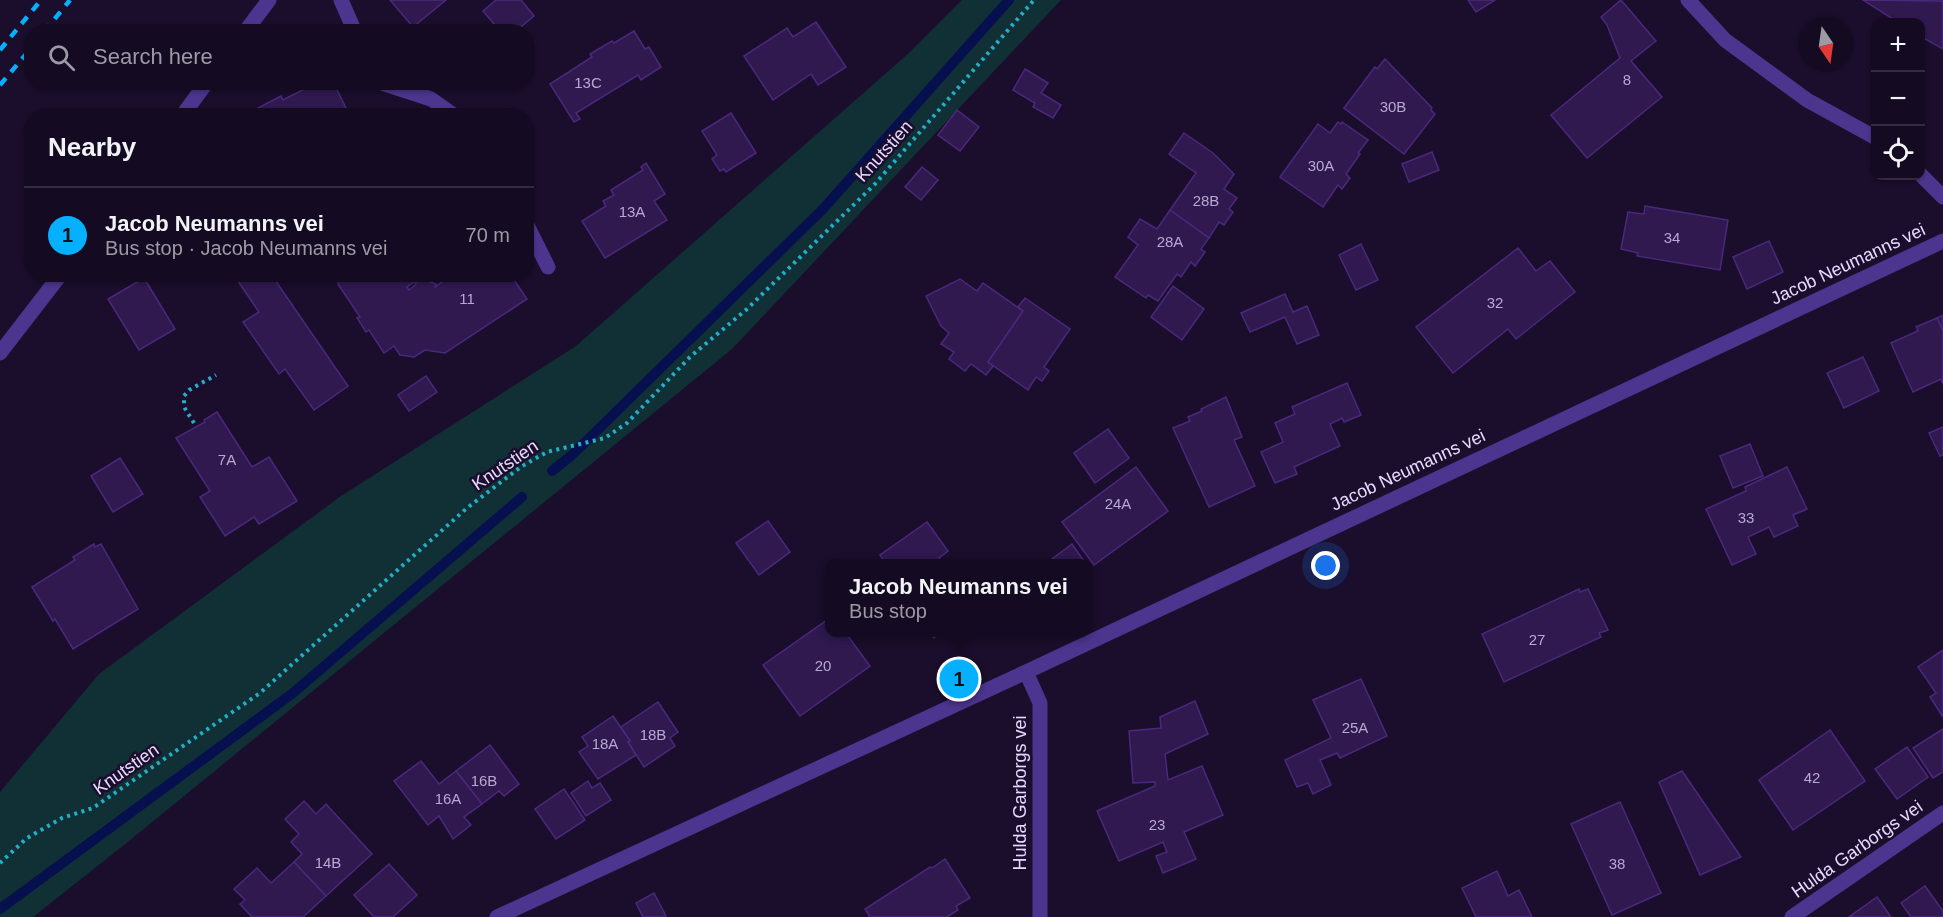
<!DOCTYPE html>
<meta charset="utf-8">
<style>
:root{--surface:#140a21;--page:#21182e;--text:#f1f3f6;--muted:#9d9aa5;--line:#332b3f;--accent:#05b1ff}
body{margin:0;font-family:Helvetica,sans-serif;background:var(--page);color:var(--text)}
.controls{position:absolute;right:18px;top:18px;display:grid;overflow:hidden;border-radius:12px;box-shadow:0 2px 4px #0004}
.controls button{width:54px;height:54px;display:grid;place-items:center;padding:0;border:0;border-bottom:2px solid var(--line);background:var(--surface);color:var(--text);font:30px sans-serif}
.compass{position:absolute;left:1799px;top:18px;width:54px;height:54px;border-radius:50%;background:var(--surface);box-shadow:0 2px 4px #0004;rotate:167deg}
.you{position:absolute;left:1326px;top:566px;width:21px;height:21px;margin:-15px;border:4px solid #fff;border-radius:50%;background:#1a73e8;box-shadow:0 0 0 9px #1a73e833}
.badge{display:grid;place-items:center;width:39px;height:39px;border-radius:50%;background:var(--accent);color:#111;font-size:20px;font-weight:700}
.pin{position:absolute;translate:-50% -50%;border:3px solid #fff;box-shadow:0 2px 6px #0006}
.popup{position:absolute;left:825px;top:559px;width:267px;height:78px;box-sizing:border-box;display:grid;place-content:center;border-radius:12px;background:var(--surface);filter:drop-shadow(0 2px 4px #0005);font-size:20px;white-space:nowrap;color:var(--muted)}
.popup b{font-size:22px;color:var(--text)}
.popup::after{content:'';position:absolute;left:50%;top:100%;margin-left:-12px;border:12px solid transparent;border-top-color:var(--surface)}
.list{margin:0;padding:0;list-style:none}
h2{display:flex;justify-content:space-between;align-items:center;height:78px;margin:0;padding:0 24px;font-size:26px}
h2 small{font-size:20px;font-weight:400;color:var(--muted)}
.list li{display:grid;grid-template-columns:39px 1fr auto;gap:18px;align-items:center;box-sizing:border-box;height:96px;padding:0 24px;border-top:2px solid var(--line)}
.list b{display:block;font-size:22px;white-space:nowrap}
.list p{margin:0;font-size:20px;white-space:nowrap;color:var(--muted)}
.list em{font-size:20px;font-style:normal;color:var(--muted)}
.icon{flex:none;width:33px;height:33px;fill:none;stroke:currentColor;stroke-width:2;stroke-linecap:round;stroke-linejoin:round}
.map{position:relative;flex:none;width:1943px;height:917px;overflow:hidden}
.search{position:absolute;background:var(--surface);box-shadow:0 2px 4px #0004;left:24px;top:24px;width:510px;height:66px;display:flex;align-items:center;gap:15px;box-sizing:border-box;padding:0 21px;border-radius:24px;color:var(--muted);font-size:22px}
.panel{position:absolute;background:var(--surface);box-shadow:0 2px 4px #0004;left:24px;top:108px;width:510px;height:174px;border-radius:24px}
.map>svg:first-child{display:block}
.green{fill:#113036}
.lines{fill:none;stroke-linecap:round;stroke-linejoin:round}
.stream{stroke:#06104e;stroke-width:10}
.building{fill:#2f194f;stroke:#4b287d;stroke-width:1.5;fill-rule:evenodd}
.path{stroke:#24afc8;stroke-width:4;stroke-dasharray:3 4.5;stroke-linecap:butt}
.minor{stroke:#4c358f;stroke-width:15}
.rail{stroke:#05b1ff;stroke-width:4.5;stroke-dasharray:9 8;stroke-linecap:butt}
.labels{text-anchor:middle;stroke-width:5;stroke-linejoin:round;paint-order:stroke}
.number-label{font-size:15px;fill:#b8a9d3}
.street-label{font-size:18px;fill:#e6d9ff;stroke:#1a0e2c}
</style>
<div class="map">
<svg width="1943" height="917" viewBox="0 0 1943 917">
<rect width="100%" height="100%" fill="#1a0e2c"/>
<path class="green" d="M962 0H1061L732 349 124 845 33 917H0V792L99 674 341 496 576 346 909 53Z"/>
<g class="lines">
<g class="stream">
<path d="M552 471 572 455 823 209 1009 0"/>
<path d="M0 909 293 693 522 497"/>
</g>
</g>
<g class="building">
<path d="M390 0H446L413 27Z"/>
<path d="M496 0H521L534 16 515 32H501L483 11Z"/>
<path d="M1468 0H1495L1476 12Z"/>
<path d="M1621 0 1656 41 1631 61 1662 97 1587 158 1551 115 1620 58 1607 25 1601 17Z"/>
<path d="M1863 0 1943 1V49L1920 36V22H1892L1893 19Z"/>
<path d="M816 22 846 67 818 85 811 74 773 100 744 56 787 28 793 37Z"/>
<path d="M634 31 645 49 649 47 661 67 641 80 638 75 576 113 580 119 574 122 550 84 592 57 590 54 612 41 614 43Z"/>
<path d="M1385 59 1432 108 1431 110 1435 114 1404 154 1344 108 1375 67 1377 69Z"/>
<path d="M1025 69 1048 83 1041 93 1061 105 1053 118 1033 107 1035 103 1013 90Z"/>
<path d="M318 82H333L350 116H243L281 96 283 100Z"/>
<path d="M957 110 979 127 960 151 938 135Z"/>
<path d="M731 113 756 153 726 172 724 169 720 171 712 159 717 155 702 131Z"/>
<path d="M1338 122 1341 124 1342 122 1368 140 1358 153 1360 154 1346 174 1350 178 1342 189 1338 185 1323 207 1280 177 1318 124 1330 133Z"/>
<path d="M1184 133 1213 153 1234 174 1224 189 1237 198 1229 209 1233 212 1224 225 1219 222 1209 238 1170 210 1196 173 1169 154Z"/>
<path d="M1432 152 1439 170 1409 182 1402 164Z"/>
<path d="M646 163 665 194 654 201 667 220 605 258 582 221 606 206 603 201 614 195 611 190 643 170 641 167Z"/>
<path d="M922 167 938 180 921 200 905 187Z"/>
<path d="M1645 206 1728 220 1720 270 1637 256 1638 253 1621 249 1628 212 1644 214Z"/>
<path d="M1170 210 1209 238 1201 249 1205 252 1195 266 1191 262 1181 277 1177 274 1158 301 1148 295 1146 298 1115 277 1138 245 1128 237 1140 219 1157 229Z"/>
<path d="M1769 241 1783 272 1747 289 1733 257Z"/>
<path d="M1361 244 1378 280 1356 290 1339 255Z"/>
<path d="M1518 248 1536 271 1550 261 1575 292 1516 339 1508 329 1453 373 1416 327Z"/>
<path d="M233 274H274L277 279 275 280 348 386 314 410 285 369 279 374 243 322 259 312Z"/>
<path d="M340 274H423L419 278 436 284 435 287 453 274H510L527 299 445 353 425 350 414 357 400 355 394 346 384 353 369 330 366 332 357 318 360 317 338 284ZM417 280 415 285 409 290 407 287Z"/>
<path d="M144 278 175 329 139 350 108 299Z"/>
<path d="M960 279 977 291 983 283 1023 311 988 362 993 366 986 375 971 364 965 371 949 359 954 352 941 344 949 333 941 326 926 296Z"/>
<path d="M1173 286 1204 309 1182 340 1151 317Z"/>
<path d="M1285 294 1293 312 1307 306 1319 335 1297 344 1285 317 1250 332 1241 313Z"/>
<path d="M1025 298 1070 329 1044 367 1049 371 1042 381 1036 377 1028 390 988 362 1023 311 1018 307Z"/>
<path d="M1943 315V331L1937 318Z"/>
<path d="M1937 318 1943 331V384L1941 379 1913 392 1891 343 1918 331 1916 327Z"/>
<path d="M1863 357 1879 391 1844 408 1827 373Z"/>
<path d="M426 376 437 392 409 411 398 395Z"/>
<path d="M1347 383 1361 415 1344 422 1342 418 1330 424 1340 446 1294 467 1297 474 1275 483 1261 452 1283 442 1275 423 1295 414 1292 407Z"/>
<path d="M1226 397 1242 437 1234 440 1255 486 1209 507 1173 428 1190 421 1188 417 1202 411 1201 409Z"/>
<path d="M217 412 252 467 269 457 297 501 259 524 254 517 225 536 200 497 210 491 176 438 205 422 204 420Z"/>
<path d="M1943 427V455L1940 456 1929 433Z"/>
<path d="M1108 429 1129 458 1095 483 1074 453Z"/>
<path d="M1750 444 1763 476 1733 488 1720 456Z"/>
<path d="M120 458 143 494 113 512 91 476Z"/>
<path d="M1136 467 1168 511 1094 565 1062 522Z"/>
<path d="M1787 467 1807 509 1793 515 1798 526 1774 537 1769 527 1748 537 1756 554 1732 565 1706 509 1746 491 1745 487Z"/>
<path d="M768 521 790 552 759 575 736 543Z"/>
<path d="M927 522 948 551 939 558 943 564H886L880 555Z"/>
<path d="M94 544 95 547 101 544 138 609 73 649 55 619 53 621 32 587 75 560 73 557Z"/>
<path d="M1072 544 1086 564H1049L1048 562Z"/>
<path d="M1579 589 1580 592 1588 589 1608 630 1599 633 1601 637 1504 682 1482 634Z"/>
<path d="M830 618V632H845L870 666 800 716 763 665Z"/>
<path d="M929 632H942L934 638Z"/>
<path d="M1943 650V717L1930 697 1936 693 1918 667Z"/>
<path d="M1361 679 1387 736 1340 758 1337 753 1320 760 1331 785 1313 794 1308 783 1297 787 1285 760 1331 738 1313 700Z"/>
<path d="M1195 701 1208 734 1165 754 1168 780 1202 766 1223 815 1184 832 1196 859 1163 873 1156 856 1167 852 1163 842 1119 861 1097 811 1155 786V782L1133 783 1129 731 1161 728 1160 717Z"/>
<path d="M658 702 678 732 670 738 675 746 644 767 628 742 630 741 621 727Z"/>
<path d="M613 716 630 741 628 742 636 755 598 779 579 752 588 746 582 737Z"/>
<path d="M1943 729V772L1933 778 1913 748Z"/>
<path d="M1830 730 1865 781 1793 830 1759 780Z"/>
<path d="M490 745 519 784 504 796 499 791 482 804 456 771Z"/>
<path d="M1907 747 1928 777 1897 799 1875 769Z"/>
<path d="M421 761 439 784 456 771 482 804 464 817 471 825 453 839 439 816 428 825 394 781Z"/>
<path d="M1682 771 1741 857 1700 875 1659 782Z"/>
<path d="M588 781 592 788 600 783 611 800 586 816 571 793Z"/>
<path d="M564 789 585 820 556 839 535 809Z"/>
<path d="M304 801 316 814 326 804 372 854 326 896 294 862 302 854 291 842 299 834 285 819Z"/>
<path d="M1620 802 1661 893 1612 915 1571 824Z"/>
<path d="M945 859 970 898 956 906 958 910 947 917H870L865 909 930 867 932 868Z"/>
<path d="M294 862 326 896 303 917H252L240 904 245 900 234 889 257 868 271 883Z"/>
<path d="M389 864 417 895 393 917H374L354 895Z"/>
<path d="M1497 871 1508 896 1519 890 1532 917H1476L1462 888Z"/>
<path d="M1925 886 1943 911V917H1911L1901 903Z"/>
<path d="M654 893 666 916 665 917H643L636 903Z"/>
<path d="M1877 897 1891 917H1849Z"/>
</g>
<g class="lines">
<g class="path">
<path d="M194 423 184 407V396L189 390 216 375"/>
<path d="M0 863 27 838 62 818 93 808 260 693 467 508 522 466 547 452 605 438 627 423 690 357 747 309 875 184 1034 0"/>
</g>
<g class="minor">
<path d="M341 0 355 32"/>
<path d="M1688 0 1725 40 1807 100 1876 138"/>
<path d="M245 32 269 0"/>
<path d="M379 82 431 99 455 116"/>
<path d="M182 116 207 82"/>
<path d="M1920 174 1943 197"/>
<path d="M526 223 548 267"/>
<path d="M0 353 61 274"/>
<path d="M1026 672 1040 703V917"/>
<path d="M497 917 1026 672 1943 241"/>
<path d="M1792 917 1943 813"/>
</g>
<g class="rail">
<path d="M44 32 70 0"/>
<path d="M0 50 41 0"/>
<path d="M0 85 32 47"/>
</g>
</g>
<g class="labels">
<g class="number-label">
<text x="1627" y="85">8</text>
<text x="588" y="88">13C</text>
<text x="1393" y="112">30B</text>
<text x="1321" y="171">30A</text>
<text x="1206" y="206">28B</text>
<text x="632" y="217">13A</text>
<text x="1672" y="243">34</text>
<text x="1170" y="247">28A</text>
<text x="467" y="304">11</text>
<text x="1495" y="308">32</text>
<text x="227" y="465">7A</text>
<text x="1118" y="509">24A</text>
<text x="1746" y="523">33</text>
<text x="1537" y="645">27</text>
<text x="823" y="671">20</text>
<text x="1355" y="733">25A</text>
<text x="653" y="740">18B</text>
<text x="605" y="749">18A</text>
<text x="1812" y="783">42</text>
<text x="484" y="786">16B</text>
<text x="448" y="804">16A</text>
<text x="1157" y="830">23</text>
<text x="328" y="868">14B</text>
<text x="1617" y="869">38</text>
</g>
<g class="street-label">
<text transform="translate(884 151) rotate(-48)" y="6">Knutstien</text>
<text transform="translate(1848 264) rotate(-25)" y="6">Jacob Neumanns vei</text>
<text transform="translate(505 465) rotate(-34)" y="6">Knutstien</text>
<text transform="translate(1408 470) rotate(-25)" y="6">Jacob Neumanns vei</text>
<text transform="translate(126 769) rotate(-35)" y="6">Knutstien</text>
<text transform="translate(1020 793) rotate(-90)" y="6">Hulda Garborgs vei</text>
<text transform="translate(1857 849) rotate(-35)" y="6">Hulda Garborgs vei</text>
</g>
</g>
</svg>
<div class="controls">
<button>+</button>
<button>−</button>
<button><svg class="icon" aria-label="locate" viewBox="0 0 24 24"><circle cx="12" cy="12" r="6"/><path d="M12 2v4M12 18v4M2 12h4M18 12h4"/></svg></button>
</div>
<svg class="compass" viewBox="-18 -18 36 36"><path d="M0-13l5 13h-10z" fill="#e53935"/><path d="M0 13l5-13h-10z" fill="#9d9aa5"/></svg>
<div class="you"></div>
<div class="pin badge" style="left:959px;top:679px">1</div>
<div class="popup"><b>Jacob Neumanns vei</b>Bus stop</div>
<div class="search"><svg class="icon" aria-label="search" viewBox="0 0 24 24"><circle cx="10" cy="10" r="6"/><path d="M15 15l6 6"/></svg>Search here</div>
<section class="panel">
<h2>Nearby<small></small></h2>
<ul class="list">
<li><span class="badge">1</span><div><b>Jacob Neumanns vei</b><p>Bus stop · Jacob Neumanns vei</p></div><em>70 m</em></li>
</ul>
</section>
</div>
